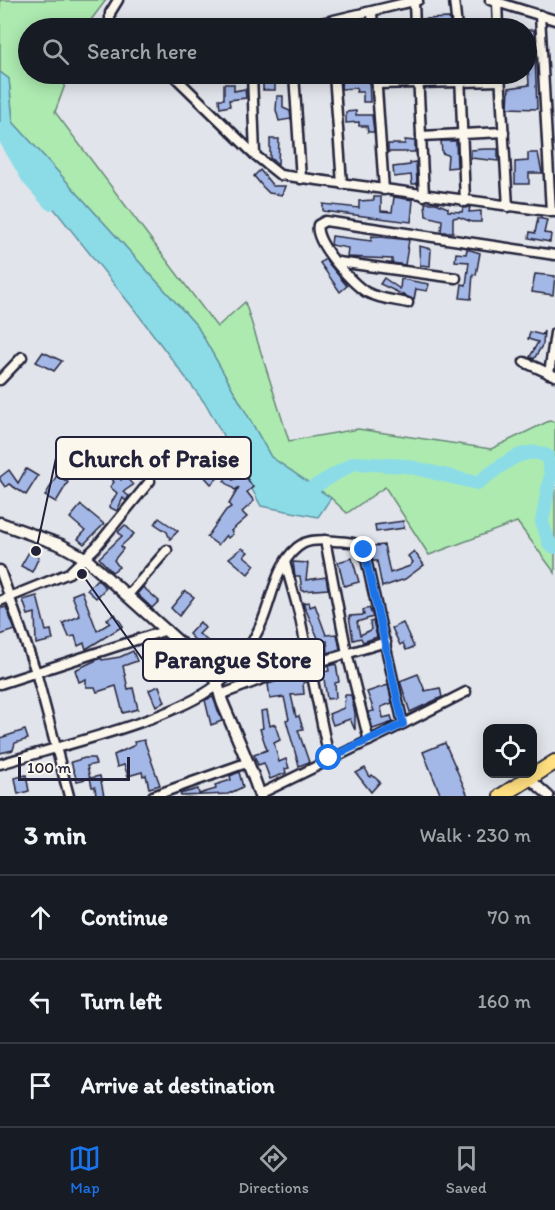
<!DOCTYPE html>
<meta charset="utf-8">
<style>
:root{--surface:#171b24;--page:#242831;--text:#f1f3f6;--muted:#9ea1a6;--line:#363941;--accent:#1a73e8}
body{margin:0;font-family:Itim,sans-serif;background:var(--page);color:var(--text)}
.controls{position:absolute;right:18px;bottom:18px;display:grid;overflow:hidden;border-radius:12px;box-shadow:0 3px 15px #0003}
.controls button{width:54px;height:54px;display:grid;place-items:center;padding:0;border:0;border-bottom:2px solid var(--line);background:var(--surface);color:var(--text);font:30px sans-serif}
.scale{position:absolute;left:18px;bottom:15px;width:112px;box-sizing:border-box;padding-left:6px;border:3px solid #22223b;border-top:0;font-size:16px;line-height:21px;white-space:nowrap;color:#22223b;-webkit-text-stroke:4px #fbf7ec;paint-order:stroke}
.stop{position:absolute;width:18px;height:18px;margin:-14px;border:4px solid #1a73e8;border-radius:50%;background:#fff}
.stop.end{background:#1a73e8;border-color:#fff;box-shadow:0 2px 6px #0008}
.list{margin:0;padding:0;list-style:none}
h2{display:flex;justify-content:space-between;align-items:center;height:78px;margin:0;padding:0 24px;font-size:26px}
h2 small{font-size:20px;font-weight:400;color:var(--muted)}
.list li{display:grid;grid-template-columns:39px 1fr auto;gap:18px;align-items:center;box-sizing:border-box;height:84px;padding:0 24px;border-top:2px solid var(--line)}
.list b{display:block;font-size:22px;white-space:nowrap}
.list em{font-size:20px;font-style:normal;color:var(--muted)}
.icon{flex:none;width:33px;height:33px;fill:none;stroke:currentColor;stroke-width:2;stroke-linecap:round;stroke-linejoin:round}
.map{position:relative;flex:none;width:555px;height:796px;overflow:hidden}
.search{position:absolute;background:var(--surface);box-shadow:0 3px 15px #0003;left:18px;right:18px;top:18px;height:66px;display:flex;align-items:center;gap:15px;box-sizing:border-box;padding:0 21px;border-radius:33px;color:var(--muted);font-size:22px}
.sheet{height:330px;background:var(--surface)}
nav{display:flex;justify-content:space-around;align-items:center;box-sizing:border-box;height:84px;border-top:2px solid var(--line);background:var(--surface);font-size:16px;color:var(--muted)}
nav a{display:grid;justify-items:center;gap:3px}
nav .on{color:var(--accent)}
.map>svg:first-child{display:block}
.green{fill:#aceab0;stroke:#678676;stroke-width:1.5}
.water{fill:#8cdce7;stroke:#6292a2;stroke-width:1.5}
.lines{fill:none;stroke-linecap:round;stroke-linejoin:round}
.river{stroke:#8cdce7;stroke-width:14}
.building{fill:#a4b8e7;stroke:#22223b;stroke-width:1.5}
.minor-casing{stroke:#22223b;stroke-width:13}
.tertiary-casing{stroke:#22223b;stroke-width:15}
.primary-casing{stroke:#22223b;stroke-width:18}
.minor{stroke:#fbf7ec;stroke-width:8}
.tertiary{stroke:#fbf7ec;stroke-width:10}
.primary{stroke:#ffdf80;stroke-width:14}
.route{stroke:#1a73e8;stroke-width:8}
.leader{fill:none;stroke:#22223b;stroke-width:2}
.callout-dot{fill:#22223b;stroke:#fbf7ec;stroke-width:2}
.callout{fill:#fbf7ec;stroke:#22223b;stroke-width:2}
.callout-label{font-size:24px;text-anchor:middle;font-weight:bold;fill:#22223b}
</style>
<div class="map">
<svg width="555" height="796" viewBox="0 0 555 796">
<rect width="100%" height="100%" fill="#e1e4ea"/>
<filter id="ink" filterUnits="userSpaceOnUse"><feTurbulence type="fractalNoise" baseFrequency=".0167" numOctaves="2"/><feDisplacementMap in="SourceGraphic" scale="12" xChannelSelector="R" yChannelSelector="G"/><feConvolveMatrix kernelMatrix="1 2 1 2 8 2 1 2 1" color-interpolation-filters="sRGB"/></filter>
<g filter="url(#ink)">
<path class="green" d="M0 0H106L85 28H28V74H69L55 112 217 327 245 302 289 441 358 429 491 449 549 421 555 422V573L517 522 429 555 385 487 347 513 331 498 271 457 197 326 13 122 9 79 0 72Z"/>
<path class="water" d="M0 72 9 79 13 122 197 326 271 457 331 498 318 517 261 506 207 406 134 309 0 141Z"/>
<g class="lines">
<g class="river">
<path d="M0 129 29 179 50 203"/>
<path d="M300 495 354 463 406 466 477 483C497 470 523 443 547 456L551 473 542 522 550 545 555 547"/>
</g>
</g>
<g class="building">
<path d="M449 18 451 28H425L424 19Z"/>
<path d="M526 30H534L537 109 508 108 509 88 529 85Z"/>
<path d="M265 74H288V81L275 78V90H263V80H267Z"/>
<path d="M342 74H369L370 102H363V92H356L357 88 341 89Z"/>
<path d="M224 84H234V91L245 89 246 98 229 100 230 106 220 108 219 99H224Z"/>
<path d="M277 96H283V108L290 111 291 119 279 121 276 110Z"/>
<path d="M356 111V115H372L374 132H368L367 126H359V122L346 123V112Z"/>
<path d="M270 139H279L278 164 270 158Z"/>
<path d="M405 140 415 141V152H388V144H405Z"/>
<path d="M441 141H456L457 167 447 168 448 155 442 153Z"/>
<path d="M485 149H498V161L471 158V150Z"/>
<path d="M528 153H538L542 173H529V184H515V162L528 161Z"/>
<path d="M416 162 417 184H412L411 175 394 177 393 167 410 165V163Z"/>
<path d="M260 170 273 186H285L282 195 269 193 263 187 254 176Z"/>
<path d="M374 197H381V211L392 212 394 197 413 200 411 222 323 211V204L359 208V201L374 200Z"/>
<path d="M425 203H436L448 208V211L462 212 463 208 470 207 469 212 481 211V222H472L459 217 453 218V232H441L442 220 426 216Z"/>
<path d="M538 218 547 220 544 233 551 234 550 242 529 238 530 232 535 233Z"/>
<path d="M332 236 371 241 372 236 409 240 405 265 392 263V259L347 257 348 248 331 245Z"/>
<path d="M419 246 431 249 430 266 420 265Z"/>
<path d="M467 249 480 253 476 275 473 274 471 299 460 298 462 284 466 285 469 262 455 261 456 253 466 254Z"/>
<path d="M325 259 347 286 340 292 320 263Z"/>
<path d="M535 274 555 276 553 295 532 292Z"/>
<path d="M384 278 400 289 401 279 429 284 427 291 416 289 414 300 380 284Z"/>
<path d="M544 331 543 344 534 359 530 357 538 342 528 339 530 332 542 335Z"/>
<path d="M43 352 62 361 54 371 36 362Z"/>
<path d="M202 458 219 477 211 484 194 465Z"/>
<path d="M26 469 38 476 26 495 9 484 5 487 0 480V477L9 470 18 483Z"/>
<path d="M115 469 121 480 125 476 133 485 123 492 129 496 126 501 123 498 117 511 109 507 117 493 110 487 114 482 108 473Z"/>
<path d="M244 474 253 487 247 492 254 501 242 512 247 517 231 531 233 534 228 538 226 535 218 545 207 537 226 510 231 507 229 504 239 487 235 490 224 481 228 476 233 480Z"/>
<path d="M57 475 68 482 56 502 45 496Z"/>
<path d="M81 505 104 524 84 544 78 539 85 531 70 518Z"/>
<path d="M159 518 178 531 170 539 167 532 155 524Z"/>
<path d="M403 521 404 528 376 532 375 525Z"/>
<path d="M125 525 134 534 121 546 123 549 114 560 119 567 112 572 99 558 122 536 118 532Z"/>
<path d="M384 545 390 573 410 566 413 562 408 556 414 551 424 565 405 579 382 587 377 561H373L370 549 373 546Z"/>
<path d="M242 548 248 552 244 556 255 565 248 574 229 558Z"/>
<path d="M29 552 39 557 32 572 21 566Z"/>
<path d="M352 558 359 582 344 586 338 562Z"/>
<path d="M293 562 308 563 306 580 326 577 328 589 302 591 300 576H295Z"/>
<path d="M97 579 106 588 96 598 87 590Z"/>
<path d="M143 587 159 601 152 608 137 594Z"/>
<path d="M82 591 97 631 110 623 107 619 115 614 123 626 86 649 84 643 78 646 75 636 69 637 63 623 80 616 72 595Z"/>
<path d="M185 591 194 597 179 616 171 608Z"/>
<path d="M37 596 46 631 51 630 53 640 36 644 35 613 28 615 23 600Z"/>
<path d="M309 602 310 607 315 605 326 635 337 634 340 649 328 653 327 641 314 645 312 640 318 638 303 603Z"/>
<path d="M6 607 15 630 0 635V609Z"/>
<path d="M369 608 373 617 357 622 360 635 371 630 370 622 373 621 377 637 363 642 361 638 353 640 349 616 364 615 363 610Z"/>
<path d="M200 622 205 628 199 634 214 646 208 654 189 634Z"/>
<path d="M403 623 414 647 406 650 403 643 400 645 392 628Z"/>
<path d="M133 651 137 661 123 666 128 689 133 688 138 709 123 713 116 686 97 692 95 687H86V679L79 682 75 670 101 658 102 660 120 657Z"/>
<path d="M336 664 339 682 335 683 336 698 327 699 323 672 329 671 328 666Z"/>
<path d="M305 673 307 682 303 683 304 694 291 695 296 717 299 716 303 729 298 730 309 762 299 766 286 720 289 719 284 697 270 699 268 684Z"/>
<path d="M418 674 425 691 440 688 442 697 410 712 400 681Z"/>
<path d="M388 685 392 703 381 707 383 718 391 716 393 722 373 729 368 712 374 711 367 692Z"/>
<path d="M159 686 165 702 156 706 149 690Z"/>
<path d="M345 695H351L355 713V730L350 719 333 725 329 714 344 708Z"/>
<path d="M213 697 222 721 211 725 205 700Z"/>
<path d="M267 710 270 726 275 724 280 740 274 743 279 762 286 759 289 768 285 769 286 773 270 779 264 763 258 765 254 755 267 750 260 729 263 728 261 711Z"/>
<path d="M25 730 28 739 15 743 13 750 0 753V738Z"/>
<path d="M144 740 160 785 149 788 146 775 143 776 142 772 128 776 124 765 117 767 114 755 135 745 134 742Z"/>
<path d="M445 743 468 796H441L423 752Z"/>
<path d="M85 758H94L96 764 87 766 90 778 77 781 71 762Z"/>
<path d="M365 768 370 777 372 775 380 782 371 792 356 773Z"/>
<path d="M239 772 243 787 228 794 181 796 180 794 198 789 199 794 216 789 215 785 231 780 230 776Z"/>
<path d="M26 775 29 791 18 794 15 778Z"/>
<path d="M100 776 104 796H96L95 787H92L90 778Z"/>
</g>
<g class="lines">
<defs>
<g id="minor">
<path d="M454 0 457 28"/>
<path d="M490 0 555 20"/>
<path d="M414 1 415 28"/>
<path d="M497 2 498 28"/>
<path d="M372 12 373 28"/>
<path d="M540 15 551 212"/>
<path d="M110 28V13L118 0"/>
<path d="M300 28 418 0"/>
<path d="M172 74 255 155 280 175 555 212"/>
<path d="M252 74 255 155"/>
<path d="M294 74 301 179"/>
<path d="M334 74 342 184"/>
<path d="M376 74 384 190"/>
<path d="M418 74 424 196"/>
<path d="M460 74 465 202"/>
<path d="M500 74 508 207"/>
<path d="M377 84 500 81"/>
<path d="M421 136 504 132"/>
<path d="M338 262 456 278"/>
<path d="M408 303C394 300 379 299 366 292 352 284 313 241 318 225L325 221 555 255"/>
<path d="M524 362 555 376"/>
<path d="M549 374 555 333"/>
<path d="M0 380 22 357"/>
<path d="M325 540 347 653 369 741"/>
<path d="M285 562 299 613 329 758"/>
<path d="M0 570 36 672 69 796"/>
<path d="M128 595 167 550"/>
<path d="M0 601 69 573 96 547 150 481"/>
<path d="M0 684 167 630"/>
<path d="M220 695 262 679 386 642"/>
<path d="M403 724 466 692"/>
<path d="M0 764C59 746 171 721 217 685 236 670 253 643 262 622 273 597 277 557 304 543 313 539 326 540 335 541 346 542 357 541 364 550L403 724 260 794"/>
<path d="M530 779 549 796"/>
<path d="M153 796 249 762"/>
</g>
<path id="tertiary" d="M0 523 61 545 85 558 209 669C219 679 218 692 223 704 236 735 250 764 260 796"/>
<path id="primary" d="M501 796 555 762"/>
</defs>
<use href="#minor" class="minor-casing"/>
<use href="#tertiary" class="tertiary-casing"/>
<use href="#primary" class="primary-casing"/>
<use href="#minor" class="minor"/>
<use href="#tertiary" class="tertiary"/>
<use href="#primary" class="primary"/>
</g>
</g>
<g class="lines" filter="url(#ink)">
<path class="route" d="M329 758 403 724 364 550"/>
</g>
<path class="leader" d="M36 551L56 458M82 574L143 660"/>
<g class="callout-dot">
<circle cx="36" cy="551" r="6"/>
<circle cx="82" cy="574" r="6"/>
</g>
<g class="callout">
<rect x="56" y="437" width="195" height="42" rx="6"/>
<rect x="143" y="639" width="181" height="42" rx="6"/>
</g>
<g class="callout-label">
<text x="154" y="467">Church of Praise</text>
<text x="233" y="668">Parangue Store</text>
</g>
</svg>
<div class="controls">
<button><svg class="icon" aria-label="locate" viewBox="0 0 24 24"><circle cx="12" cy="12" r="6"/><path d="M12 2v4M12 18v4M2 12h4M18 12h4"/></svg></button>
</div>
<div class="scale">100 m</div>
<div class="stop" style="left:329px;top:758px"></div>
<div class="stop end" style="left:364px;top:550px"></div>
<div class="search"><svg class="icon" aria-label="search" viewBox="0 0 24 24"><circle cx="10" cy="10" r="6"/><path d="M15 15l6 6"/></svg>Search here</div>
</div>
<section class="sheet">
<h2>3 min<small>Walk · 230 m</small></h2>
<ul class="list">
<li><svg class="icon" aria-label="ahead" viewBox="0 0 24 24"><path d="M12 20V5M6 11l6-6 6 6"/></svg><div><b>Continue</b></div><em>70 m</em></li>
<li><svg class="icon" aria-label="left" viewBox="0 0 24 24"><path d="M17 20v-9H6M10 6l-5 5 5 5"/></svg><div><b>Turn left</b></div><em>160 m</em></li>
<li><svg class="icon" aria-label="arrive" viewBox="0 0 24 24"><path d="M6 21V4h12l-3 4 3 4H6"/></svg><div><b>Arrive at destination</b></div></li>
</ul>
</section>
<nav>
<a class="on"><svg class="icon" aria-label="map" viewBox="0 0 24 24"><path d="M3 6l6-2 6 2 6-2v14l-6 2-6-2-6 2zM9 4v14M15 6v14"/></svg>Map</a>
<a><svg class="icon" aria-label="directions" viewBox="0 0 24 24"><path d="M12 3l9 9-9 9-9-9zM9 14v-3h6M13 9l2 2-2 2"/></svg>Directions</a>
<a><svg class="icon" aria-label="saved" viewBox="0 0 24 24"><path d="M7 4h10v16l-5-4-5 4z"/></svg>Saved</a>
</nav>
